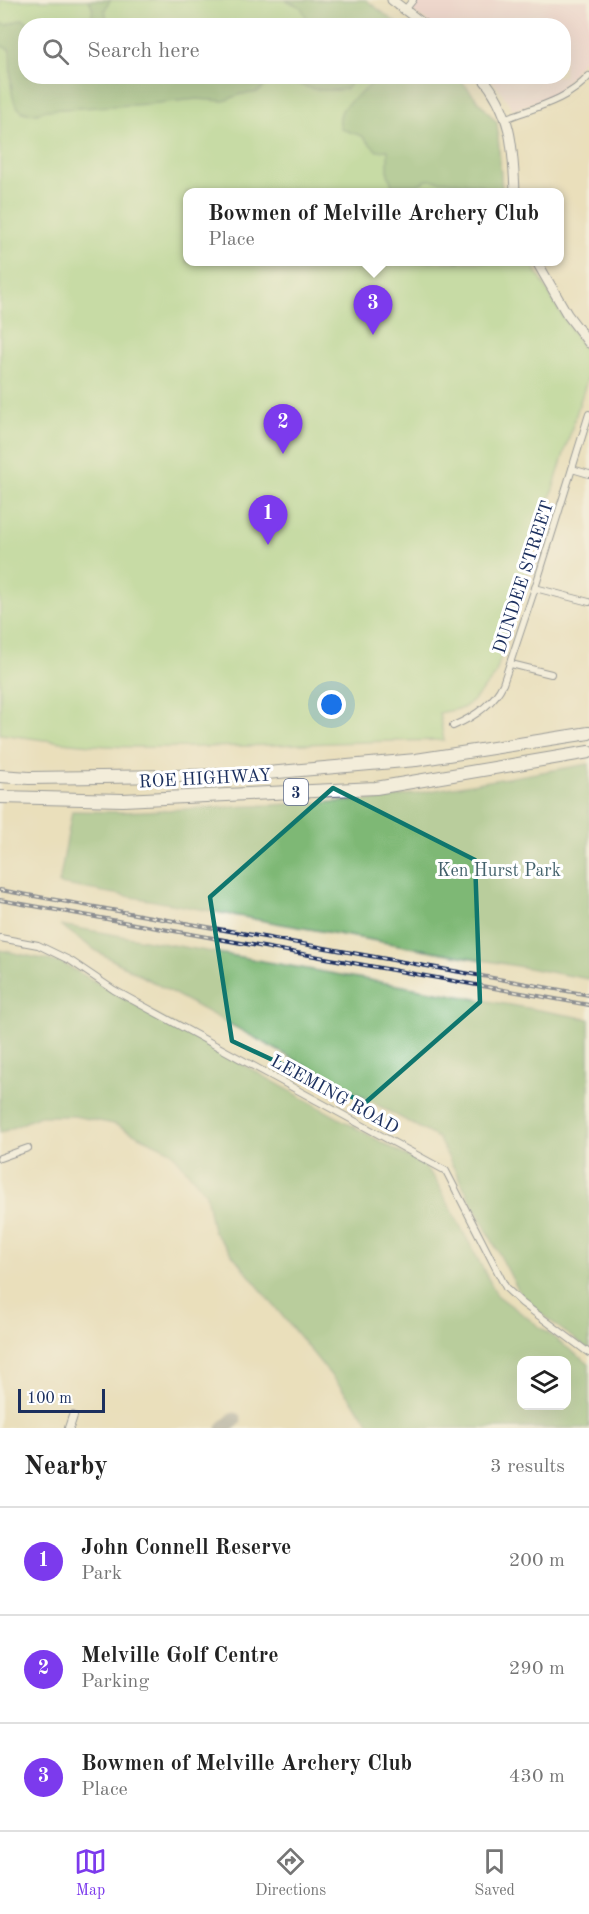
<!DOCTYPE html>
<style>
:root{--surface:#fff;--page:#f2f2f2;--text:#222;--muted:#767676;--line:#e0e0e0;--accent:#7c3aed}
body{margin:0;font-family:"Old Standard TT",serif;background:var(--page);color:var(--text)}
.controls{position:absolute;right:18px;bottom:18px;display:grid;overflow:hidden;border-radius:12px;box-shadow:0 6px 24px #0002}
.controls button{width:54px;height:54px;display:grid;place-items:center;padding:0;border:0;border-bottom:2px solid var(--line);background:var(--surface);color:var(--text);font:30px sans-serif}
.scale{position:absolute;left:18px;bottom:15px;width:87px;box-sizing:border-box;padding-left:6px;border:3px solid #1b2f5e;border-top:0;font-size:16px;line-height:21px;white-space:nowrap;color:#1b2f5e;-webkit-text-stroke:4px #fff;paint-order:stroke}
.you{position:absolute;left:332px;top:705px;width:21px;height:21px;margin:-15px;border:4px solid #fff;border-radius:50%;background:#1a73e8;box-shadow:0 0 0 9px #1a73e833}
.badge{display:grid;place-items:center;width:39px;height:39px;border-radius:50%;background:var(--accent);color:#fff;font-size:20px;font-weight:700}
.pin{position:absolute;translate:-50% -50px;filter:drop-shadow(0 2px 3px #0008)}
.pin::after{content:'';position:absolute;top:32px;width:21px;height:18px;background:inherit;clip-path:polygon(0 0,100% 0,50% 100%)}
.popup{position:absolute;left:183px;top:188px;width:381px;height:78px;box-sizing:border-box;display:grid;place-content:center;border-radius:12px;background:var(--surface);filter:drop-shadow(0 2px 4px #0005);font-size:20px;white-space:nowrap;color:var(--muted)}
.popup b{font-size:22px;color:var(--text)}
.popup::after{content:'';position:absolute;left:50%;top:100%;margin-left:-12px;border:12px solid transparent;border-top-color:var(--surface)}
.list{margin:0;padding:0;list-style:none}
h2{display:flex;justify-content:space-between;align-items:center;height:78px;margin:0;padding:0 24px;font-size:26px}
h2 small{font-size:20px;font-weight:400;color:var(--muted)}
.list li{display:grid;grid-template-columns:39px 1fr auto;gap:18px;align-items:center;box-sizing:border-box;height:108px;padding:0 24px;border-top:2px solid var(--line)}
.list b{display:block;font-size:22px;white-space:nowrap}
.list p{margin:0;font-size:20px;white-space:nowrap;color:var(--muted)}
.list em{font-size:20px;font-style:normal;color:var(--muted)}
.icon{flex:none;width:33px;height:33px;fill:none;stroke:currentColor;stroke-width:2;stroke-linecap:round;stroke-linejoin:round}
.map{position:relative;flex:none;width:589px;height:1428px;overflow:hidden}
.search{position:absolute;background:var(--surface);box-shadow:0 6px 24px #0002;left:18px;right:18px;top:18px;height:66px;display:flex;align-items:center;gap:15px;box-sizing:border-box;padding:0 21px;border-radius:24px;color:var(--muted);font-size:22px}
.sheet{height:402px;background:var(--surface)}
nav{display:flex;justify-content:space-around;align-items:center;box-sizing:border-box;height:84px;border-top:2px solid var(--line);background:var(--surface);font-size:16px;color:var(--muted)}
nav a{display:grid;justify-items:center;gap:3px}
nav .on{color:var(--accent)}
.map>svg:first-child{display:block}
.built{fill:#f3cfe0}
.green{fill:#9ed789;stroke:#5c8374;stroke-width:1.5}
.forest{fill:#7eb875;stroke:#4c746a;stroke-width:1.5;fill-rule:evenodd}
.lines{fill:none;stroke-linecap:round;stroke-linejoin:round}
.taxiway{stroke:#82878c;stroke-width:15}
.minor-casing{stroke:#3a496c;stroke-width:8}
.tertiary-casing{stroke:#3a496c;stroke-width:10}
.secondary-casing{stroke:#3a496c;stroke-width:11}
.motorway-casing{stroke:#3a496c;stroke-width:14}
.minor{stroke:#fff;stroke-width:6}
.tertiary{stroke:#fff;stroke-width:8}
.secondary{stroke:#fff;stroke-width:9}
.motorway{stroke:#fff;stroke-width:12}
.rail-casing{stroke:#1b2f5e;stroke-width:4}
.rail{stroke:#fff;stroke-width:1.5;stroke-dasharray:4.5;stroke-linecap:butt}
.marked{fill:none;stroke:#0f766e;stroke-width:4.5;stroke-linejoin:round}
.labels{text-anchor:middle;stroke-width:6;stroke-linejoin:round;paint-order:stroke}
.shield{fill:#fff;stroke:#5f6d8e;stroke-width:1.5}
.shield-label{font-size:16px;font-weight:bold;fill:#1b2f5e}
.street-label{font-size:18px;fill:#1b2f5e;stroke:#fff}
.park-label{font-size:18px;fill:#42616b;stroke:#fff}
</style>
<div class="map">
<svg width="589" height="1428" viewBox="0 0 589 1428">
<rect width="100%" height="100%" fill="#fff"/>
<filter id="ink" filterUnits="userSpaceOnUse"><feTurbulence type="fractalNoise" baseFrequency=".0167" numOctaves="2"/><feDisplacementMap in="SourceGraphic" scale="12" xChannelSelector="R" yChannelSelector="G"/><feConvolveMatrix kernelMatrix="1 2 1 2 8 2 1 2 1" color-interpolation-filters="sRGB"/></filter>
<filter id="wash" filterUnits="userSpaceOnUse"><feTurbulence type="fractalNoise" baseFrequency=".008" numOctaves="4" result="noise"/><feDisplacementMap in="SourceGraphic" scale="24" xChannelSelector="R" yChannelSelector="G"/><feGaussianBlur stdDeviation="1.35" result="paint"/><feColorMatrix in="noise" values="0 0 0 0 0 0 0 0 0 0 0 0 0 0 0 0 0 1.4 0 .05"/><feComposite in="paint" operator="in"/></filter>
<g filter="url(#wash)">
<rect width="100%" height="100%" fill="#eadfbb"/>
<path class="built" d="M420 0H589V53L557 94 513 110 498 87 488 77 564 76V26L430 25 411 10Z"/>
<path class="green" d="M0 0H365L398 25 26 26V76L458 77 497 123 502 192H187V262H531L558 309 589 356V373L495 676 474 700 463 708 439 713 444 740C342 741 239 749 137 747 91 747 45 740 0 734Z"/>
<g class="forest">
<path d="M88 0H110L105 10 108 24 111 25H87C92 17 96 8 88 0Z"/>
<path d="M285 0H366L399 25H316L307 19 301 7Z"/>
<path d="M22 19 35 25 26 26V76H257L264 86 261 90 255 93 241 94 224 101 197 99 148 104 46 110C2 128 13 73 10 50L0 45V23L6 25Z"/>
<path d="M288 77H347L350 84 346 89C325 92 304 91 288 77Z"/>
<path d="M377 77H458L497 123 502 192H492L481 185 444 181 427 180 417 185H392L388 174V150L377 151 362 136 341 129C332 101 366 97 377 77Z"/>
<path d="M589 764V979L59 884 72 811 123 812 377 800Z"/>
<path d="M60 925 589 1019V1350L524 1301 438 1138 98 952Z"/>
<path d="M0 950 62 963 424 1166 435 1179 497 1295 589 1364V1428H372L373 1427 213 1231 206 1194 171 1151 114 1124 74 1116H40L0 1133ZM522 1360H566V1406H522Z"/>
</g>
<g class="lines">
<path class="taxiway" d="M224 1428 234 1420"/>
</g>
</g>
<g filter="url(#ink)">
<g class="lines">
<defs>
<g id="minor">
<path d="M404 11 413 0"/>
<path d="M507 118C536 107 568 100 589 76"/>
<path d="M572 469 589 474"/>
<path d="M535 588 589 602"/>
<path d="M511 664 551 674"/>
<path d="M453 726C474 717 493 705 503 684L535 588 589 414"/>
<path d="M0 938 38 945 71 961 114 990 446 1171 506 1288 522 1303 589 1353"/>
<path d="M0 1158 28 1148"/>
</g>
<path id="tertiary" d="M69 1428 73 1416"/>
<g id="secondary">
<path d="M392 0 426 26"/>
<path d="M481 76C512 112 513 148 515 192"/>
<path d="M537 262 567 314 589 343"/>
</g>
<g id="motorway">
<path d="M0 776 29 778 243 775 416 760 589 733"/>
<path d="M0 797 123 800 376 788 589 752"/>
</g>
</defs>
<use href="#minor" class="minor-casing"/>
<use href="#tertiary" class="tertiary-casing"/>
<use href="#secondary" class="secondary-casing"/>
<use href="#motorway" class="motorway-casing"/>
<use href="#minor" class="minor"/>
<use href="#tertiary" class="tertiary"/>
<use href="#secondary" class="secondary"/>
<use href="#motorway" class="motorway"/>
<defs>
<g id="rail">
<path d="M0 890 589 995"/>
<path d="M0 900 589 1005"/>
</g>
</defs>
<use href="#rail" class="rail-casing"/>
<use href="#rail" class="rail"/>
</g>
</g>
<path d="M0 0H589V1428H0ZM333 788 475 860 480 1002 365 1103 232 1041 210 897Z" fill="#eadfbb" fill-opacity=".55" fill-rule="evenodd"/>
<path class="marked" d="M333 788 475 860 480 1002 365 1103 232 1041 210 897Z"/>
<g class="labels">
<rect class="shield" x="284" y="779" width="24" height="26" rx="4.5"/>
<g class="shield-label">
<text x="296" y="798">3</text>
</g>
<g class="street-label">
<text transform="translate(523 577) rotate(-72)" y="6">DUNDEE STREET</text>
<text transform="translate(205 778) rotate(-3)" y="6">ROE HIGHWAY</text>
<text transform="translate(335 1094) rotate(29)" y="6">LEEMING ROAD</text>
</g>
<g class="park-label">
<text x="499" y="876">Ken Hurst Park</text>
</g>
</g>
</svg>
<div class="controls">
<button><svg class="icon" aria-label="layers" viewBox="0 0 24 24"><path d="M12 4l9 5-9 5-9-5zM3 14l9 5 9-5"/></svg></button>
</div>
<div class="scale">100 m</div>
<div class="you"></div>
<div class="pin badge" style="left:268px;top:545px">1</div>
<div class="pin badge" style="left:283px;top:454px">2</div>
<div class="pin badge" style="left:373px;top:335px">3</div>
<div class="popup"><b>Bowmen of Melville Archery Club</b>Place</div>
<div class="search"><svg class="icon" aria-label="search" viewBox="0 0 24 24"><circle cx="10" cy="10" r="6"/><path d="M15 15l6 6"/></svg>Search here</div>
</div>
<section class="sheet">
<h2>Nearby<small>3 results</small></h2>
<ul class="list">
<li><span class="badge">1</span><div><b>John Connell Reserve</b><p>Park</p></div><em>200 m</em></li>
<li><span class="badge">2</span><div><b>Melville Golf Centre</b><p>Parking</p></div><em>290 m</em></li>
<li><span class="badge">3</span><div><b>Bowmen of Melville Archery Club</b><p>Place</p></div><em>430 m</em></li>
</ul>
</section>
<nav>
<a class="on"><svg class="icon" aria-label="map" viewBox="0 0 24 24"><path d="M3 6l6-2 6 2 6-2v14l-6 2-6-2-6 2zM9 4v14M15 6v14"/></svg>Map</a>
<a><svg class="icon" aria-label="directions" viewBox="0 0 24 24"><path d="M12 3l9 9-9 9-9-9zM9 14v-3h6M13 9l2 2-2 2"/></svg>Directions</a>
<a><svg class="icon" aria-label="saved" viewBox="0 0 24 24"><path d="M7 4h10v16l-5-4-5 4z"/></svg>Saved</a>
</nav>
